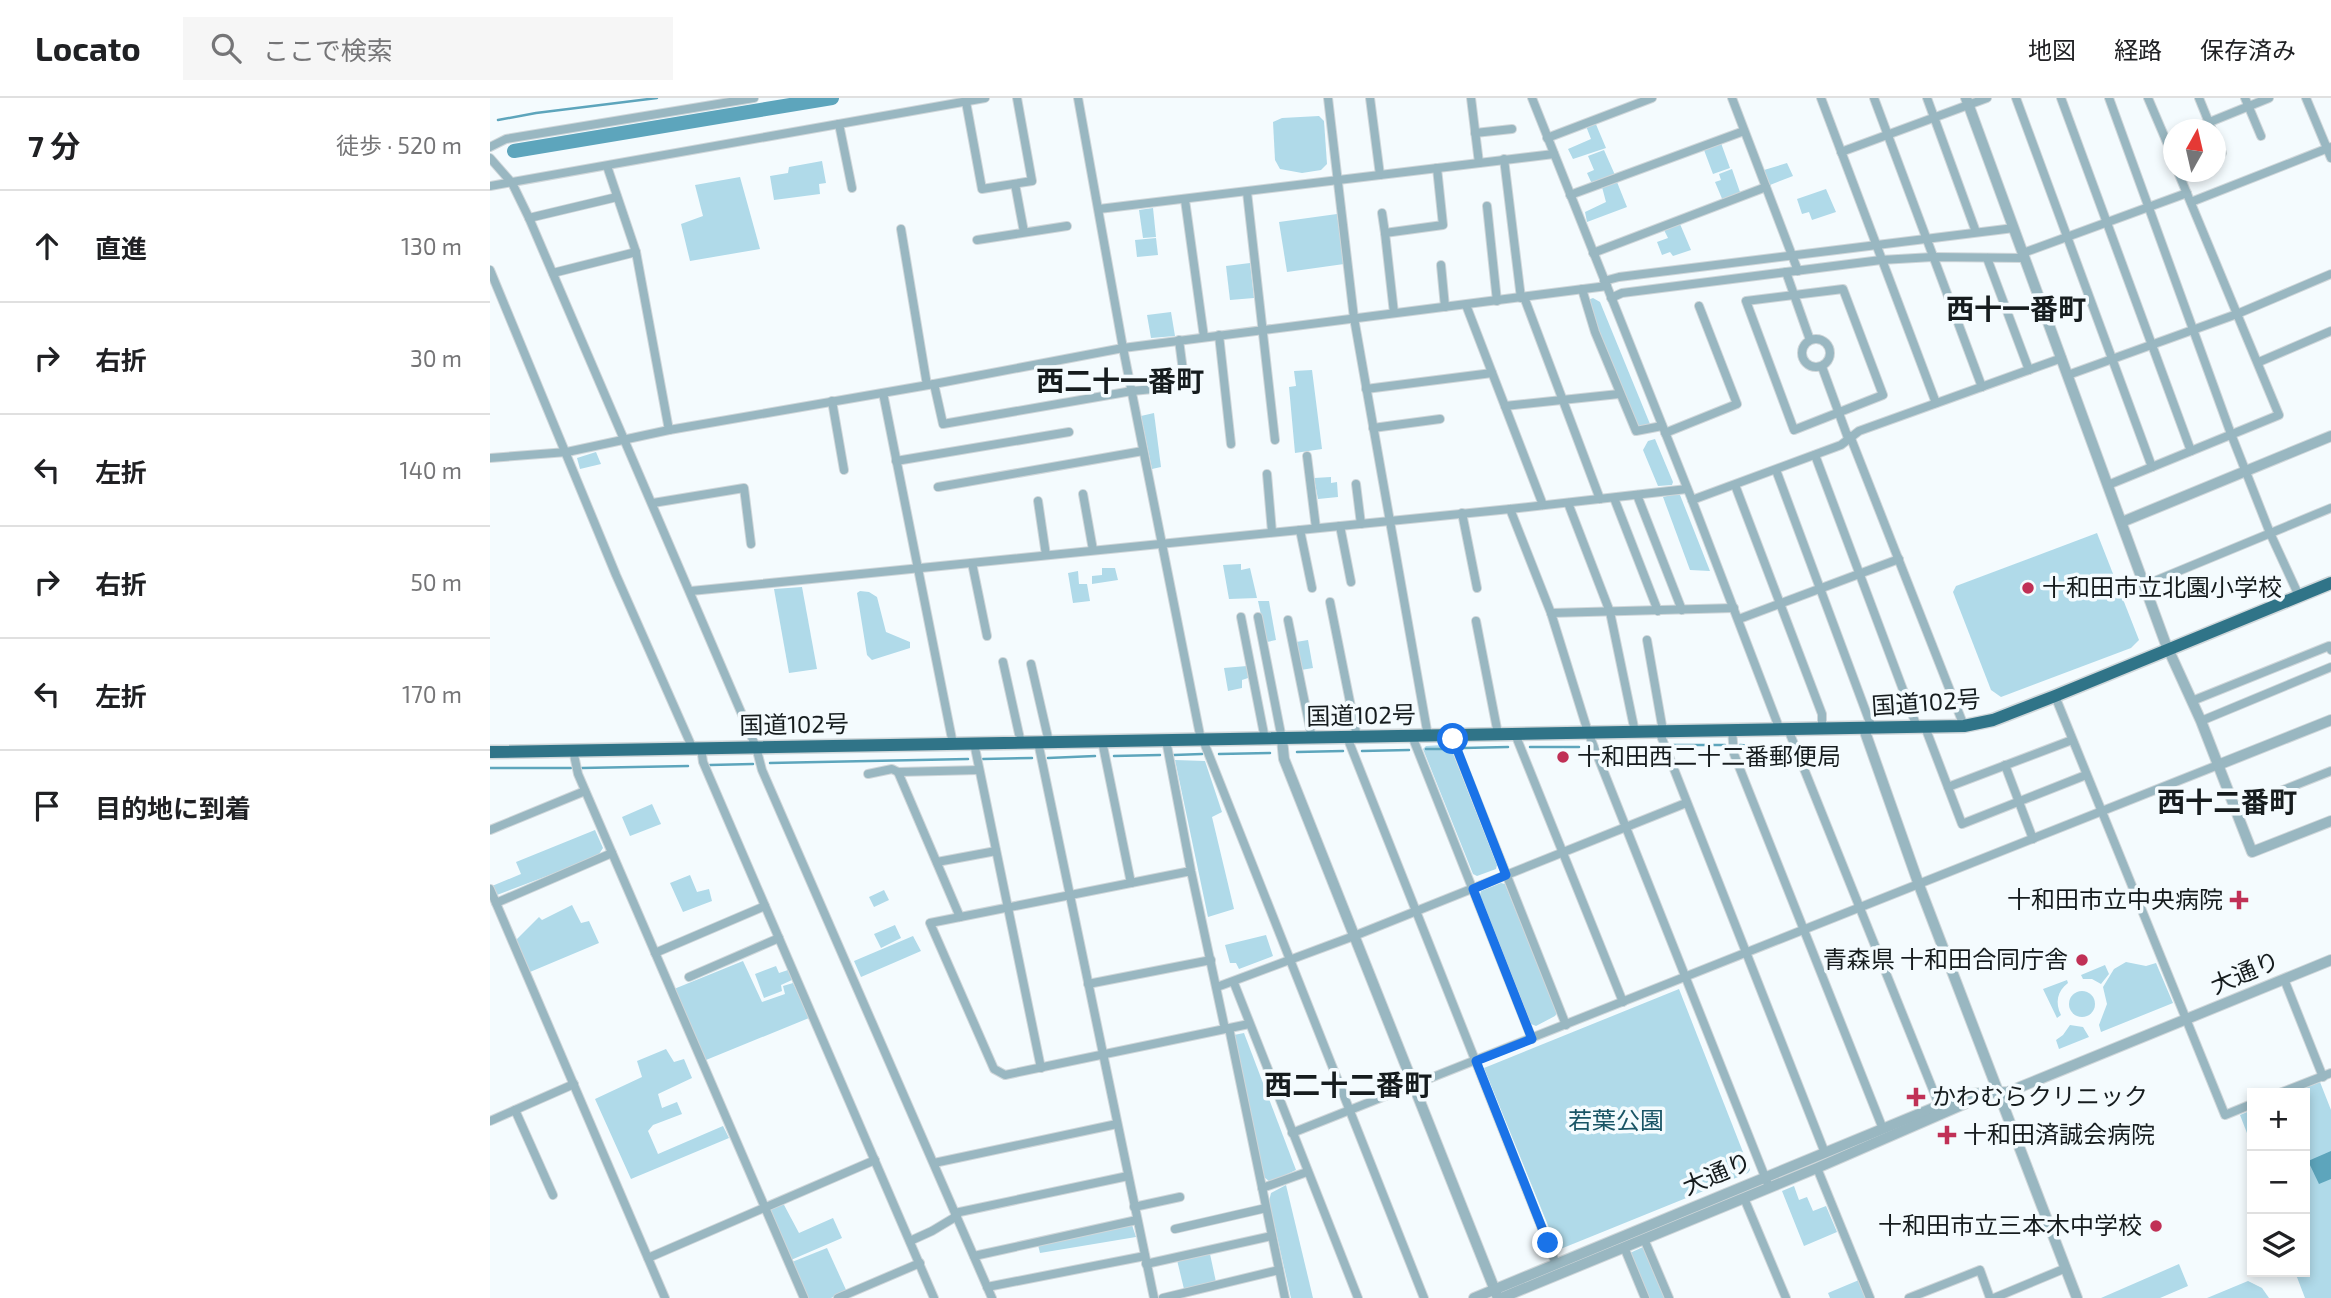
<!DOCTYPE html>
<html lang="ja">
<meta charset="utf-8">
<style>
:root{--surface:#fff;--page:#f6f6f6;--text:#202124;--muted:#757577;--line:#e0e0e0}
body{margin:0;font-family:"Exo 2","Noto Sans JP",sans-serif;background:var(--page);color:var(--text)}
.controls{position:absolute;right:21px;bottom:21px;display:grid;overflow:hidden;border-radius:0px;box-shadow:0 4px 10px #0003}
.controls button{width:63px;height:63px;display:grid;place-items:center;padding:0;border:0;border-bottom:2px solid var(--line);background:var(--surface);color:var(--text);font:35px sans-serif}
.compass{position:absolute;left:1673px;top:21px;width:63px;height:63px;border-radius:50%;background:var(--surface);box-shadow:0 4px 10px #0003;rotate:8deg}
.stop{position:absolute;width:21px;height:21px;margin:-16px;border:5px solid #1a73e8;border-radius:50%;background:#fff}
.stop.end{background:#1a73e8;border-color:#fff;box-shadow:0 2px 7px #0008}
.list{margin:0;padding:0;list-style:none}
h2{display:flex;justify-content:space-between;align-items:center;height:91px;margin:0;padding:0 28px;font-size:30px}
h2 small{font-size:23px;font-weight:400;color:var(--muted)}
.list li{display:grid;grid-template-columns:46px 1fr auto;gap:21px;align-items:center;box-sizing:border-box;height:112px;padding:0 28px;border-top:2px solid var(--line)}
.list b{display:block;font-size:26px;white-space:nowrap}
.list em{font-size:23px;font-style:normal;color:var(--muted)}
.icon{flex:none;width:38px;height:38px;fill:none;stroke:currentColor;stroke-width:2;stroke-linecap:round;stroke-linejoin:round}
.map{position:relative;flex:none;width:1841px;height:1200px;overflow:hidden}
header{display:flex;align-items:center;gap:42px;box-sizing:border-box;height:98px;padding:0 35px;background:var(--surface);border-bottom:2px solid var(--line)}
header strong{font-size:33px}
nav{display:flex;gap:38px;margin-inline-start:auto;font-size:24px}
.search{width:490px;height:63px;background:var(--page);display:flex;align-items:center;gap:18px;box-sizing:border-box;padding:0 24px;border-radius:0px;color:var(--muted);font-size:26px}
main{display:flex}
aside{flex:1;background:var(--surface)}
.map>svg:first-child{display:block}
.green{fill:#b0dae9}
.water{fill:#5da5bc}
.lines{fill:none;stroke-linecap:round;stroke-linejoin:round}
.stream{stroke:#5da5bc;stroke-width:2.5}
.river{stroke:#5da5bc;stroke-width:14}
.minor-casing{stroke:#d0d7da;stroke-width:10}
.tertiary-casing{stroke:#d0d7da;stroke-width:12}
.trunk-casing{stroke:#d0d7da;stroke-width:15}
.minor{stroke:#99b7c1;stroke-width:8}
.tertiary{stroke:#99b7c1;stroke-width:10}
.trunk{stroke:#307488;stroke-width:12}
.route{stroke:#1a73e8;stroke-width:9}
.poi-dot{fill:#c03056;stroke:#f4fbfe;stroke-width:2.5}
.labels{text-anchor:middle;stroke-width:7;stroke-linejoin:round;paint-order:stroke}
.poi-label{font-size:24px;fill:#161c1e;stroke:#f4fbfe;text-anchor:start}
.street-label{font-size:24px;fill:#161c1e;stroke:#f4fbfe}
.park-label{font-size:24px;fill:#185465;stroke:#f4fbfe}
.quarter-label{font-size:28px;font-weight:bold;fill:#161c1e;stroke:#f4fbfe}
</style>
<header>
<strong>Locato</strong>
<div class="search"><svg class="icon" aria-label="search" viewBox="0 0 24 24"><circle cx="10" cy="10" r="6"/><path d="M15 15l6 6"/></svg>ここで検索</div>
<nav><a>地図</a><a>経路</a><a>保存済み</a></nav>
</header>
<main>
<aside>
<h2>7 分<small>徒歩 · 520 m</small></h2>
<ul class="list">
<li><svg class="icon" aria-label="ahead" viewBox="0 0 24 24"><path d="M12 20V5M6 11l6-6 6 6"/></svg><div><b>直進</b></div><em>130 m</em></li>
<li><svg class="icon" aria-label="right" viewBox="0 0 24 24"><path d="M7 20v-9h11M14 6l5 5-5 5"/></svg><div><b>右折</b></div><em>30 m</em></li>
<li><svg class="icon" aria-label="left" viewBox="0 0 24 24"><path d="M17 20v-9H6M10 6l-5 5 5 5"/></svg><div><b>左折</b></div><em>140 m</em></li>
<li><svg class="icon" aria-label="right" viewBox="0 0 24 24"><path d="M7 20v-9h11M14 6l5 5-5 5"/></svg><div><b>右折</b></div><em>50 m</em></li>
<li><svg class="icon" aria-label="left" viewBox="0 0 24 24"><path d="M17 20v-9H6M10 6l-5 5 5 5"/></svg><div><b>左折</b></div><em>170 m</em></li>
<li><svg class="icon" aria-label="arrive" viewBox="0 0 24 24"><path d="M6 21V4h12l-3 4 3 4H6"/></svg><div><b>目的地に到着</b></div></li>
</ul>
</aside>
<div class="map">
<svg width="1841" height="1200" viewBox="0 0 1841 1200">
<rect width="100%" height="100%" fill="#f4fbfe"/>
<g class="green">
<path d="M829 18 834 23 837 66 831 72 812 75 790 71 785 62 783 24 792 20Z"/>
<path d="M1105 24 1116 50 1083 61 1078 51 1101 41 1096 28Z"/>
<path d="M1231 45 1240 70 1223 76 1214 52Z"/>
<path d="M1114 52 1125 77 1102 86 1097 75 1104 72 1098 58Z"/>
<path d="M332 63 336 85 329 86 330 96 284 102 280 78 298 75 299 69Z"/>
<path d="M1297 65 1303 78 1280 87 1274 72Z"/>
<path d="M1242 71 1251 97 1233 103 1225 84 1231 82 1229 76Z"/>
<path d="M250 79 270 151 200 163 191 126 213 118 205 87Z"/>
<path d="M1127 84 1137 109 1097 124 1095 114 1116 104 1112 89Z"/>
<path d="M1336 91 1346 114 1322 122 1319 114 1312 116 1307 101Z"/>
<path d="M663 110 666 139 653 140 649 112Z"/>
<path d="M847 116 854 166 797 174 789 124Z"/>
<path d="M1190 126 1201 152 1183 158 1180 154 1172 157 1167 144 1178 140 1174 132Z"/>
<path d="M666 140 668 157 647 159 645 142Z"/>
<path d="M760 165 764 200 740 202 736 168Z"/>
<path d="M1103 200 1110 204 1160 326 1155 329 1148 328 1109 239 1098 202Z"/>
<path d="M681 214 685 238 661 240 657 217Z"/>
<path d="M822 272 832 351 805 355 799 289 806 288 804 273Z"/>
<path d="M664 315 671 369 662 371 651 318Z"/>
<path d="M1165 341 1183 384 1182 387 1168 388 1153 352 1158 343Z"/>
<path d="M106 354 111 366 90 371 87 360Z"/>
<path d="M841 379V385L847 384 848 399 828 401 824 380Z"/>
<path d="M1181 397H1190L1220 473 1200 472 1173 399Z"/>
<path d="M1607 435 1649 542 1641 550 1511 599 1501 592 1463 494 1466 488Z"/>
<path d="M751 466V472L760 470 767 500 739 501 733 467Z"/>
<path d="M612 470H625L628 482 602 486V478L612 477Z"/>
<path d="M588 473 589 486H597L600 503 583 505 578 475Z"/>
<path d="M312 489 327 571 299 575 284 491Z"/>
<path d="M370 493 379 494 387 499 396 534 420 544V550L382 562 377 557 367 495Z"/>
<path d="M768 503H779L786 542 777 544Z"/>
<path d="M818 542 823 570 811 572 806 544Z"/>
<path d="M757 568 758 580 752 582V590L738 593 734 570Z"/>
<path d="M953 647 960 648 1007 767 1006 771 987 778 983 776 933 651 936 648Z"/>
<path d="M685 662 715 663 732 714 722 719 744 811 718 819Z"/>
<path d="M162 706 171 726 140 738 132 719Z"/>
<path d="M105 732 113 750 107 759 7 797 2 788 31 776 26 764Z"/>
<path d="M200 777 207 794 219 791 222 803 193 814 180 785Z"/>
<path d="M1011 785 1015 786 1067 915 1065 918 1046 928 1041 926 990 797 991 793Z"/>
<path d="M394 792 399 802 384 809 379 799Z"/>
<path d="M82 807 91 825 99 823 109 845 40 874 26 842 49 819 52 822Z"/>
<path d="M405 827 411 840 391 850 384 836Z"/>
<path d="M776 837 783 858 749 871 746 865H740L735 847Z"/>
<path d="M423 838 431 853 371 879 364 863Z"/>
<path d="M253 863 272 904 295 896 293 888 303 885 319 920 216 962 184 891Z"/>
<path d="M1636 864 1656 868 1666 865 1683 905 1611 934 1609 927 1617 906 1613 889 1624 871Z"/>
<path d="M1615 867 1619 876 1611 886 1602 881H1593L1591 877Z"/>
<path d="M286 868 289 875 298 872 302 882 291 887 292 893 274 900 265 876Z"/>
<path d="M1577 882 1578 885C1567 893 1565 905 1571 917L1567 920 1553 891Z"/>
<path d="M1189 891 1260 1072 1258 1075 1068 1152 994 970Z"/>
<circle cx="1592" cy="906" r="13"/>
<path d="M1580 927 1593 929 1599 939 1569 951 1566 942 1573 937Z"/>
<path d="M754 935 806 1072 780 1084 774 1079 744 937Z"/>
<path d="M176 951 184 964 194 961 202 980 168 996 172 1010 187 1004 192 1016 163 1027 158 1033 168 1056 233 1028 239 1040 141 1081 105 1001 152 979 147 963Z"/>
<path d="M1830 984 1841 1012V1200H1815L1805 1174H1815V995H1803Z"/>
<path d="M1762 1012V1048L1750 1017Z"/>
<path d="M796 1087 823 1200H801L779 1103 781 1095Z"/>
<path d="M1304 1088 1309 1102 1317 1099 1323 1113 1336 1108 1347 1134 1314 1148 1292 1093Z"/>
<path d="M293 1105 309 1135 343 1120 352 1140 301 1162 278 1112Z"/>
<path d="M642 1127 646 1139 550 1155 548 1147Z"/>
<path d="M1153 1149 1175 1200H1158L1140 1155Z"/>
<path d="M337 1150 357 1194 341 1200H317L302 1164Z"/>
<path d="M720 1156 726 1184 694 1191 687 1162Z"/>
<path d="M1689 1166 1698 1188 1670 1200H1611Z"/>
<path d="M1369 1182 1377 1200H1340L1338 1195Z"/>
<path d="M1758 1183 1772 1190 1779 1200H1717Z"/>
</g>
<path class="water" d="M1841 1053V1081L1829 1086 1818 1063Z"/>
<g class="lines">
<g class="stream">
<path d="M8 22 46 15 167 0"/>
<path d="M1183 647H1235"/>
<path d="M1250 647 1299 650"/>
<path d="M1040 649H1089"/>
<path d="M1113 649 1166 647"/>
<path d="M973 650 1018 649"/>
<path d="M936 651H955"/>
<path d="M872 653 919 652"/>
<path d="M807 654 853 653"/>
<path d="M729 656 780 655"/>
<path d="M684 657 712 656"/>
<path d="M624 658 670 657"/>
<path d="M558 660 605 658"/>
<path d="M493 661 542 660"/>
<path d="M280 665 478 661"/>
<path d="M220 667 263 666"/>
<path d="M0 670H81"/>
<path d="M92 670 198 668"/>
</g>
<path class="river" d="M24 53 342 0"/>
<defs>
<g id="minor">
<path d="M588 0 633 250 711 642"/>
<path d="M838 0 864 220 938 638"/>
<path d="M880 0 890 77"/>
<path d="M981 0 989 65"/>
<path d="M1042 0 1202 402 1290 632"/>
<path d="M1242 0 1308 173"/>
<path d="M1331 0 1446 305"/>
<path d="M1384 0 1492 289"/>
<path d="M1437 0 1486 134"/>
<path d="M1526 0 1662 369 1618 387"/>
<path d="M1571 0 1701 353"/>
<path d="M1619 0 1741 336 1780 435 1809 498"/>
<path d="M1658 0 1684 61"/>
<path d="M1709 0 1722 32"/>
<path d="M1755 0 1771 38"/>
<path d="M1816 0 1841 60"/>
<path d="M476 4 492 91 542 83 527 0"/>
<path d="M349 26 362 90"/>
<path d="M1700 32 1779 0"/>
<path d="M985 35 1022 31"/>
<path d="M1057 40 1162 0"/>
<path d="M1726 40 1732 55"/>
<path d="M0 49 16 41 264 0"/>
<path d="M1351 54 1497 0"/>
<path d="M0 60 22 85 39 120 266 649 272 672 502 1200"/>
<path d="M1014 61 1031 200"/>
<path d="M117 68 146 154 179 332"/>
<path d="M525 86 534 134"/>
<path d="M0 88 495 0"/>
<path d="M757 94 785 342"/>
<path d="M1080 97 1254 33"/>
<path d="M695 102 714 239"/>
<path d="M1701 104 1841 49"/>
<path d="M997 108 1007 203"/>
<path d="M609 111 1064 56"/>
<path d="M892 115 895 135"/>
<path d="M39 120 127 99"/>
<path d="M411 131 437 287"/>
<path d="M487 142 577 128"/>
<path d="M1103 155 1276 89"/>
<path d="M1533 155 1697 95"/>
<path d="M1497 160 1539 272"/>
<path d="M951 167 955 209"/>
<path d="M0 172 126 477 202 649"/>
<path d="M1296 174 1320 242"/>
<path d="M63 175 146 154"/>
<path d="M1114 183 1129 179 1524 130"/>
<path d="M1092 191 1105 234 1146 333 1172 328"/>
<path d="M1353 191 1393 297 1304 332 1256 203Z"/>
<path d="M1034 199 1110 401"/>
<path d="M1121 200 1132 195 1391 162 1443 159 1535 160"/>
<path d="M976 207 1053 407"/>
<path d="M904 215 895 135 953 127 947 70"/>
<path d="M729 237 741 346"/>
<circle cx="1326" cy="255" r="14"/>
<path d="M1769 264 1841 233"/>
<path d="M1332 269 1358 340"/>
<path d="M1578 277 1747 216 1841 176"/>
<path d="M444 286 453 326 642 293 695 288 689 242"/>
<path d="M876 291 1002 275"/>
<path d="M393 295 463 646"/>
<path d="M342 303 354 372"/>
<path d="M1015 308 1129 296"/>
<path d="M883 330 950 321"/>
<path d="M1175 335 1247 306 1209 208"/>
<path d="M1360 338 1474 628"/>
<path d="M1325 357 1427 629"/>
<path d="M817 358 826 430"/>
<path d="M0 360 77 354 179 332 444 286 633 250 1117 188"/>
<path d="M406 363 579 334"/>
<path d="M1662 369 1789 317 1688 74"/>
<path d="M1286 372 1382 630"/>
<path d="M777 376 782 434"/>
<path d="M866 386 871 426"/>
<path d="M1245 387 1332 616V631"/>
<path d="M448 389 653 353"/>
<path d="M593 396 603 452"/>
<path d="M1147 397 1192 512"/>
<path d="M1124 400 1168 513"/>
<path d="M1202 402 1351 347 1369 333 1572 260"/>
<path d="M548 403 556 457"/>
<path d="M163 405 254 390 261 446"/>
<path d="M1078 405 1120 514 1145 634"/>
<path d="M1020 411 1061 515 1098 634 1279 1089"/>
<path d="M972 415 987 490"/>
<path d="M850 428 861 484"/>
<path d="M810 432 822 490"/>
<path d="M482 465 497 538"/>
<path d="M1655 487 1841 410"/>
<path d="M201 493 1020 411 1197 391"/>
<path d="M840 504 867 639"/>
<path d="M1061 515 1244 510"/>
<path d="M751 519 775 641"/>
<path d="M768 519 792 641"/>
<path d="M1249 521 1409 461"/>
<path d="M798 522 822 640"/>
<path d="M986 523 1008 636"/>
<path d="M1157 542 1173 633"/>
<path d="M513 564 531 645"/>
<path d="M541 566 559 644"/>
<path d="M1565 598 1735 1017 1762 1006"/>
<path d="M1702 603 1839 548 1841 552"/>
<path d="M1711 623 1841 569"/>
<path d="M1435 629 1472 726 1596 677"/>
<path d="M1298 631 1449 1007"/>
<path d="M1242 632 1244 656 1393 1031"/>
<path d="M1169 633 1335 1055"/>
<path d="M1025 636 1133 904"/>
<path d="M961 637 1076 927"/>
<path d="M922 638 1042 941"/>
<path d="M857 639 1066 1166"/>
<path d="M676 642 701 773 735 931 515 977 504 971 440 825 701 773"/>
<path d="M713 642 934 1200"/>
<path d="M612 643 641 785"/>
<path d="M548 644 664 1200"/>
<path d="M484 645 551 970"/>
<path d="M211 649 213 664 444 1200"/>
<path d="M83 652 88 676 314 1200"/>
<path d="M1515 667 1543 741"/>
<path d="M408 674 470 819"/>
<path d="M378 676 402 671 408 674 489 672"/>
<path d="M1458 689 1582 642"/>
<path d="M1745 711 1841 673"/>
<path d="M0 732 95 693"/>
<path d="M447 764 506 753"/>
<path d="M0 791 175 1200"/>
<path d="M6 805 122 755"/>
<path d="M165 855 275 808"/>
<path d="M199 879 289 840"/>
<path d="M1794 881 1833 979"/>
<path d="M744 885 868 1200"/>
<path d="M598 886 721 862"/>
<path d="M727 889 864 838 1196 705"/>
<path d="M739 930 795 1200"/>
<path d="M735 931 759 926"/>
<path d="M1790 995 1841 975"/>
<path d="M25 1012 63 1097"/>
<path d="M0 1023 84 986"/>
<path d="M802 1035 1728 667"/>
<path d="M444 1065 627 1026"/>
<path d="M1327 1070 1380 1200"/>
<path d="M772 1090 817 1074"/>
<path d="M1254 1100 1296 1200"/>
<path d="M644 1109 690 1099"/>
<path d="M465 1115 638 1078"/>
<path d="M685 1131 776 1110"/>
<path d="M1154 1141 1179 1200"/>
<path d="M420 1143 442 1133 467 1118"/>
<path d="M1134 1149 1155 1200"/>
<path d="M484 1158 647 1122"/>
<path d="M158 1160 385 1062"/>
<path d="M656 1166 782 1138"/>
<path d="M497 1189 655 1158"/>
<path d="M348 1200 430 1165"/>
<path d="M673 1200 789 1172"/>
<path d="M1419 1200 1490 1172 1500 1200"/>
<path d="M1504 1200 1576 1170"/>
</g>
<g id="tertiary">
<path d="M1476 0 1675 544 1711 623 1762 754 1841 723"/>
<path d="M1632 424 1841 338"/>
<path d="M1374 631 1429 787 1587 1200"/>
<path d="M792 641 794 661 1008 1200"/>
<path d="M1728 667 1841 622"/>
<path d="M984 1200 1477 996 1518 994 1841 862"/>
<path d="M1011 1200 1327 1070 1481 1003 1488 996"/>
</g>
<path id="trunk" d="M0 654 1474 628 1503 622 1565 598 1841 485"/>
</defs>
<use href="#minor" class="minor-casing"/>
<use href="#tertiary" class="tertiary-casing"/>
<use href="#trunk" class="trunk-casing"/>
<use href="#minor" class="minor"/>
<use href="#tertiary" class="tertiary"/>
<use href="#trunk" class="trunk"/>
</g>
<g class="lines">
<path class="route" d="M963 641 1016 777 983 791 1042 941 986 963 1058 1145"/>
</g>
<g class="poi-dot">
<circle cx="1538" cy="490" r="7"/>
<circle cx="1073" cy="659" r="7"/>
<path d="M1745.5 791.5h7v7h7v7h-7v7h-7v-7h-7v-7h7z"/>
<circle cx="1592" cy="862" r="7"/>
<path d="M1422.5 988.5h7v7h7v7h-7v7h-7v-7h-7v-7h7z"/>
<path d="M1453.5 1026.5h7v7h7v7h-7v7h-7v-7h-7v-7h7z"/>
<circle cx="1666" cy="1128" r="7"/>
</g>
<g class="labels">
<g class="poi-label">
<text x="1552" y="498">十和田市立北園小学校</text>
<text x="1087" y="667">十和田西二十二番郵便局</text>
<text x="1733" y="810" text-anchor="end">十和田市立中央病院</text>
<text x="1578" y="870" text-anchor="end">青森県 十和田合同庁舎</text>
<text x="1442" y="1007">かわむらクリニック</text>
<text x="1473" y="1045">十和田済誠会病院</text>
<text x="1652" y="1136" text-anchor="end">十和田市立三本木中学校</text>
</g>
<g class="street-label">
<text transform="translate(1436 605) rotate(-4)" y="8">国道102号</text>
<text transform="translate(871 618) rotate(-1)" y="8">国道102号</text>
<text transform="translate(304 627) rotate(-1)" y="8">国道102号</text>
<text transform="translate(1755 875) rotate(-23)" y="8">大通り</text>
<text transform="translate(1227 1076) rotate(-23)" y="8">大通り</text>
</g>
<g class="park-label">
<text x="1126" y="1031">若葉公園</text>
</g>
<g class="quarter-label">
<text x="1526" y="221">西十一番町</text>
<text x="630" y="293">西二十一番町</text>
<text x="1737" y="714">西十二番町</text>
<text x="858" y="997">西二十二番町</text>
</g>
</g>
</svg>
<div class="controls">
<button>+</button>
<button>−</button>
<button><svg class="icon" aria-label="layers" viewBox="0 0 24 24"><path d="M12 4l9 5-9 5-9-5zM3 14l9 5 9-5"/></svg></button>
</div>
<svg class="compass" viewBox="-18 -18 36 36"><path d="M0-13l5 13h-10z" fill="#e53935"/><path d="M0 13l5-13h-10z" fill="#757577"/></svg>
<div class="stop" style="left:963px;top:641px"></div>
<div class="stop end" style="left:1058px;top:1145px"></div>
</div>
</main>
